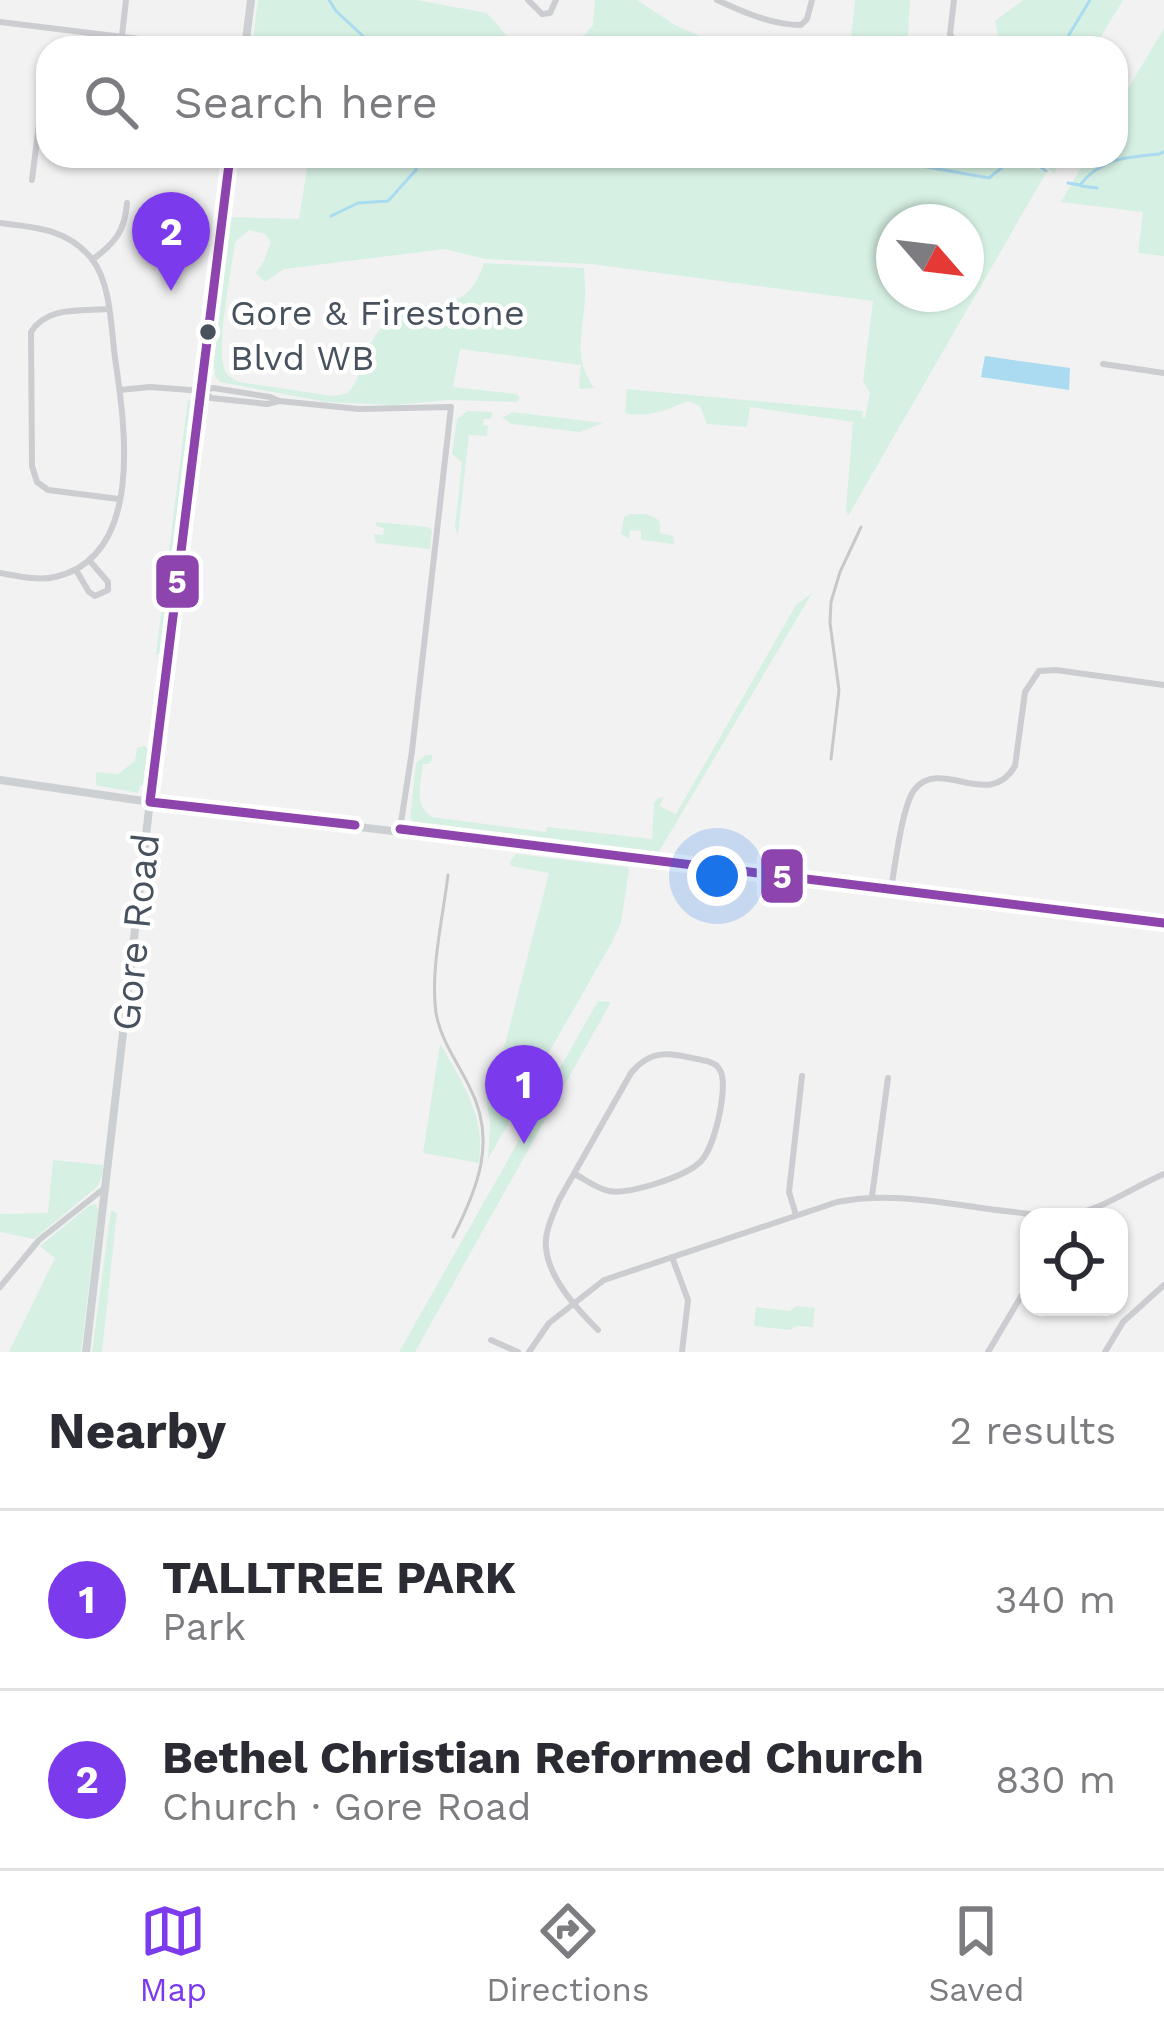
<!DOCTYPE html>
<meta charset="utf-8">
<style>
:root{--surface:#fff;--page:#f7f7f7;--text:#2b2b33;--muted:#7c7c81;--line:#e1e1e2;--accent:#7c3aed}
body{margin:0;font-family:"Work Sans",sans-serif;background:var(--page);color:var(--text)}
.controls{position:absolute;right:36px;bottom:36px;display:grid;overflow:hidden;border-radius:24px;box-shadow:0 3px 9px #0004}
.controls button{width:108px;height:108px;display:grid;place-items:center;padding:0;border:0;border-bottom:3px solid var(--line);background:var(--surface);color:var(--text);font:60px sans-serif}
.compass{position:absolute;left:876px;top:204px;width:108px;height:108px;border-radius:50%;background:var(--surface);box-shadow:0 3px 9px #0004;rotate:118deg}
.you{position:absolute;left:717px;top:876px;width:42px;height:42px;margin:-30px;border:9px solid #fff;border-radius:50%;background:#1a73e8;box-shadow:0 0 0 18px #1a73e833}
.badge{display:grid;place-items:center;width:78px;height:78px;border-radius:50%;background:var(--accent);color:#fff;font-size:39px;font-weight:700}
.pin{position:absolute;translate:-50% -99px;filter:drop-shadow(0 3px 6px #0008)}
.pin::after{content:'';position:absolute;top:63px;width:42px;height:36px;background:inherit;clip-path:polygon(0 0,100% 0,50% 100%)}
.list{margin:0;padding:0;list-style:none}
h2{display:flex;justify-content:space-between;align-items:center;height:156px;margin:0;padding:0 48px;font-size:51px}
h2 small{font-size:39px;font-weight:400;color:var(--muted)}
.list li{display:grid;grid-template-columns:78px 1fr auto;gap:36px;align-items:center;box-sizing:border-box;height:180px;padding:0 48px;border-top:3px solid var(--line)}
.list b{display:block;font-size:45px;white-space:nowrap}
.list p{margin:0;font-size:39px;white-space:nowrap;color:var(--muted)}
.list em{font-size:39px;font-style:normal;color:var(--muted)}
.icon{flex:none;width:66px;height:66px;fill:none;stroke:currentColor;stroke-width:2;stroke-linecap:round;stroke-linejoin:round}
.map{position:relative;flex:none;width:1164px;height:1352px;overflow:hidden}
.search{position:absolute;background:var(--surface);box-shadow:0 3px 9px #0004;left:36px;right:36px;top:36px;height:132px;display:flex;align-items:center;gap:30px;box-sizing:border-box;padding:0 42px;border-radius:36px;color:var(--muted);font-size:45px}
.sheet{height:516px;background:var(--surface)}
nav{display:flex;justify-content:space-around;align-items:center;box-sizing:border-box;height:168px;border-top:3px solid var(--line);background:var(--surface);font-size:33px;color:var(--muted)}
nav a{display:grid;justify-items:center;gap:6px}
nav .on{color:var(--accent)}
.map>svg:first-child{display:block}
.green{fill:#d6f1e3;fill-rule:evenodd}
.water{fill:#aadbf0}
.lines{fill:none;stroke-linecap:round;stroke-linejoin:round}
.stream{stroke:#aadbf0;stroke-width:3}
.minor{stroke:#cbcdd0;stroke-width:6}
.tertiary{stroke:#cbcdd0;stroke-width:6}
.secondary{stroke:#cdd0d3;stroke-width:8}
.rail{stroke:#c7c8ca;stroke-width:3}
.bus-1-casing{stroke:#fff;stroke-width:18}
.bus-1{stroke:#8e44ad;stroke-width:9}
.bus-dot{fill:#48525f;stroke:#fff;stroke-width:4.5}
.labels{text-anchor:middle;stroke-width:9;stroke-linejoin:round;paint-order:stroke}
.bus-label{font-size:36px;fill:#48525f;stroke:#fff;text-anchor:start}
.street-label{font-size:39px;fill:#48525f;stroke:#fff}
.line-badge{stroke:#fff;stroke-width:4.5}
.badge-label{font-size:33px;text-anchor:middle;font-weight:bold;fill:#fff}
</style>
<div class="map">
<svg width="1164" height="1352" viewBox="0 0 1164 1352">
<rect width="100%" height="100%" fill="#f2f2f2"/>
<g class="green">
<path d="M258 0H416L487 13 517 48H252Z"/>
<path d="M595 0H637L675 25 727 48H573L593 25Z"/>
<path d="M855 0H910L907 48H850Z"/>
<path d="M1023 0H1123L1094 48H1001L995 21Z"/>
<path d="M1164 28V256L1138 253 1143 212 1061 202 1088 156H1116V109Z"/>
<path d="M309 156H1064L1054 174 1041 160 1033 157 1029 165 1046 173 848 516 846 508 853 422 750 407 747 427 707 424 700 406 688 401C666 410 650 418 625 413L627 389 863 411 862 417 865 418 870 393 863 381 873 301 591 264 485 259 445 249 284 269 265 282 256 273 264 261 271 242 265 234 249 230 235 242C232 267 215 352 225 370 229 378 232 378 239 382L333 396 348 393C368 370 360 342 392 319 433 288 463 324 484 263L584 268C585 282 586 296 584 310 581 341 575 361 594 388L579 389 581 365 460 349 453 387 517 394 520 398 516 402 450 400 394 405 326 402 220 382 215 376 214 362 229 217 299 219ZM966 222V294H894V222Z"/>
<path d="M188 399 194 405 162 653 156 655Z"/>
<path d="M468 411 491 412 493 415 490 419H484L483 425 488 426 487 436 469 435 458 535 455 527 462 462 452 454 457 419Z"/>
<path d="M512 412 603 423 580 432 512 424 502 418Z"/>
<path d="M630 514C642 514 652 513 660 522V533L673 536 674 544 641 540V531L630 530 629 539 621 534 624 517Z"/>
<path d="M376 522 428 527 432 530 430 549 376 543 374 534 383 535 384 528 376 526Z"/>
<path d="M812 593 657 855 427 828 415 824 410 818 416 763 426 755H432V760L429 764H423C421 783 413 805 432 817L546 832 547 827 652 839 654 803 658 798 664 797 659 806 676 814 796 605Z"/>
<path d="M144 746 150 749 146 784 140 786 138 793 96 785V772L118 774 135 761 137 748Z"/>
<path d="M516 854 627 867 629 870 621 923 611 944 488 1159 490 1123 484 1083H495L549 873 511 866 510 861Z"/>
<path d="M598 1001 611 1002 415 1352H399Z"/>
<path d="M440 1044C463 1082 486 1118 479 1163L423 1153Z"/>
<path d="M53 1160 103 1165 102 1176 97 1187 34 1239 0 1232V1214L48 1213Z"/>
<path d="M96 1204 98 1211 81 1352H9L55 1258 40 1246 89 1206Z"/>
<path d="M111 1210 117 1213 116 1221 102 1352H92Z"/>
<path d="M796 1306 815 1308 813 1327 797 1326 790 1330 754 1326 756 1307 790 1311Z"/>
</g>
<path class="water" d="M985 356 1070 368 1069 390 981 377Z"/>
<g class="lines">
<g class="stream">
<path d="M329 0 336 11 376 48"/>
<path d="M1061 48 1090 0"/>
<path d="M822 156 921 166 989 178 1016 156"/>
<path d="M1025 156 1046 171"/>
<path d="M1068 183 1080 185C1101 158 1127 157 1159 154L1164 152"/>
<path d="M1081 186 1097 188"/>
<path d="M331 216 358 203 388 201 416 170 414 156"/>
</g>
<g class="minor">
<path d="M528 0 542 14 550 13 556 0"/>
<path d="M717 0C743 12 772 25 801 25L807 19 812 0"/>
<path d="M954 0 950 34 956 45"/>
<path d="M0 22 213 48"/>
<path d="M122 36 126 0"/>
<path d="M32 180 48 50"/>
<path d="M0 223C35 227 68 229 92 259 111 284 111 327 115 358 125 425 145 556 55 577 38 581 17 576 0 573"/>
<path d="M92 260C115 243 125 231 127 203"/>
<path d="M108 309C81 311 47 306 31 332L32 466 37 482 48 490 119 499"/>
<path d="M1103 364 1164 373"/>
<path d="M120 390 150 387 203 391 213 388 270 397 279 401 359 409 451 407 412 751 400 829"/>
<path d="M203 391 211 398 267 404 279 401"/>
<path d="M76 570 89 592 95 596 108 590V582L89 560"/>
<path d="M891 889C895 867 902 804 915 789 941 757 989 811 1015 766L1025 692 1039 671 1056 670 1164 685"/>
<path d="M575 1174C586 1180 597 1189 609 1191 628 1195 684 1177 699 1163 714 1151 728 1090 721 1072 717 1064 715 1064 707 1061 675 1055 654 1045 631 1073L559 1200C553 1215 544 1232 546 1248 549 1279 577 1309 598 1330"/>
<path d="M872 1196 888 1078"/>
<path d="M796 1215 789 1192 802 1076"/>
<path d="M672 1257 688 1300 682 1352"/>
<path d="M491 1340 518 1352"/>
<path d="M988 1352 1029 1283"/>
<path d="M1105 1352 1123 1322 1164 1285"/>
</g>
<g class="tertiary">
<path d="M0 1287 39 1240 106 1187"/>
<path d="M529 1352 549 1323 604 1280 837 1202C897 1190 954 1206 1014 1212 1032 1214 1052 1219 1070 1215 1104 1209 1133 1187 1164 1174"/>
</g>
<g class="secondary">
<path d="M245 48 251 0"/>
<path d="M0 780 150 802 1164 923"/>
<path d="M86 1352 153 775 203 391 230 156"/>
</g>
<g class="rail">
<path d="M831 759 839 690 830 623 831 602 840 572 861 527"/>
<path d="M448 875C443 917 430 971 436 1013 441 1041 458 1063 470 1088 497 1140 478 1188 453 1237"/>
</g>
<defs>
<g id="bus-1">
<path d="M230 156 150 802 355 825"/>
<path d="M400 829 1164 923"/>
</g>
</defs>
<use href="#bus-1" class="bus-1-casing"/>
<use href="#bus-1" class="bus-1"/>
</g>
<circle class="bus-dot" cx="208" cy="332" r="10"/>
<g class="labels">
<g class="bus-label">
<text x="230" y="325">Gore &amp; Firestone<tspan x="230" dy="45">Blvd WB</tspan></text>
</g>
<g class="street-label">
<text transform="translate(135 932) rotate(-84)" y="14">Gore Road</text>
</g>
</g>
<g class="line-badge">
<rect x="154" y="553" width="47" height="57" rx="12" fill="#8e44ad"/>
<rect x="759" y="847" width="46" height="58" rx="12" fill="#8e44ad"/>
</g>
<g class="badge-label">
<text x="177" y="593">5</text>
<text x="782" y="888">5</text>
</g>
</svg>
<div class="controls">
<button><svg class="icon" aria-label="locate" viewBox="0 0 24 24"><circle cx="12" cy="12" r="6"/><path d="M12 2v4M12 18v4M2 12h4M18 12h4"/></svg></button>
</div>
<svg class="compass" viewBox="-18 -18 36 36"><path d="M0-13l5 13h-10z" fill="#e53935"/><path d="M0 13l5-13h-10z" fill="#7c7c81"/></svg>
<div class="you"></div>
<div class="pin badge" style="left:524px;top:1144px">1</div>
<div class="pin badge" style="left:171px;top:291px">2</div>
<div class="search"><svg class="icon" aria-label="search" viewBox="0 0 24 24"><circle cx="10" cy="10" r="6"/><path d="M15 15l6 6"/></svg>Search here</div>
</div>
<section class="sheet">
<h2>Nearby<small>2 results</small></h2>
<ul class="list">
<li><span class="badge">1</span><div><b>TALLTREE PARK</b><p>Park</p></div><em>340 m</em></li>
<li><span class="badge">2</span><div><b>Bethel Christian Reformed Church</b><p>Church · Gore Road</p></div><em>830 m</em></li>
</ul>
</section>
<nav>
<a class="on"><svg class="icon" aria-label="map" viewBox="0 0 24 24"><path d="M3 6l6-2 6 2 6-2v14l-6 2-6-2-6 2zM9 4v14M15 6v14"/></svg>Map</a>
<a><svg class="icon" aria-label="directions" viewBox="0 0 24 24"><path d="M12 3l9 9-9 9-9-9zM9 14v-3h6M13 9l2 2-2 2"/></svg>Directions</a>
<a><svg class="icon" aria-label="saved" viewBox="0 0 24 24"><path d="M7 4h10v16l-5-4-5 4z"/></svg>Saved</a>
</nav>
